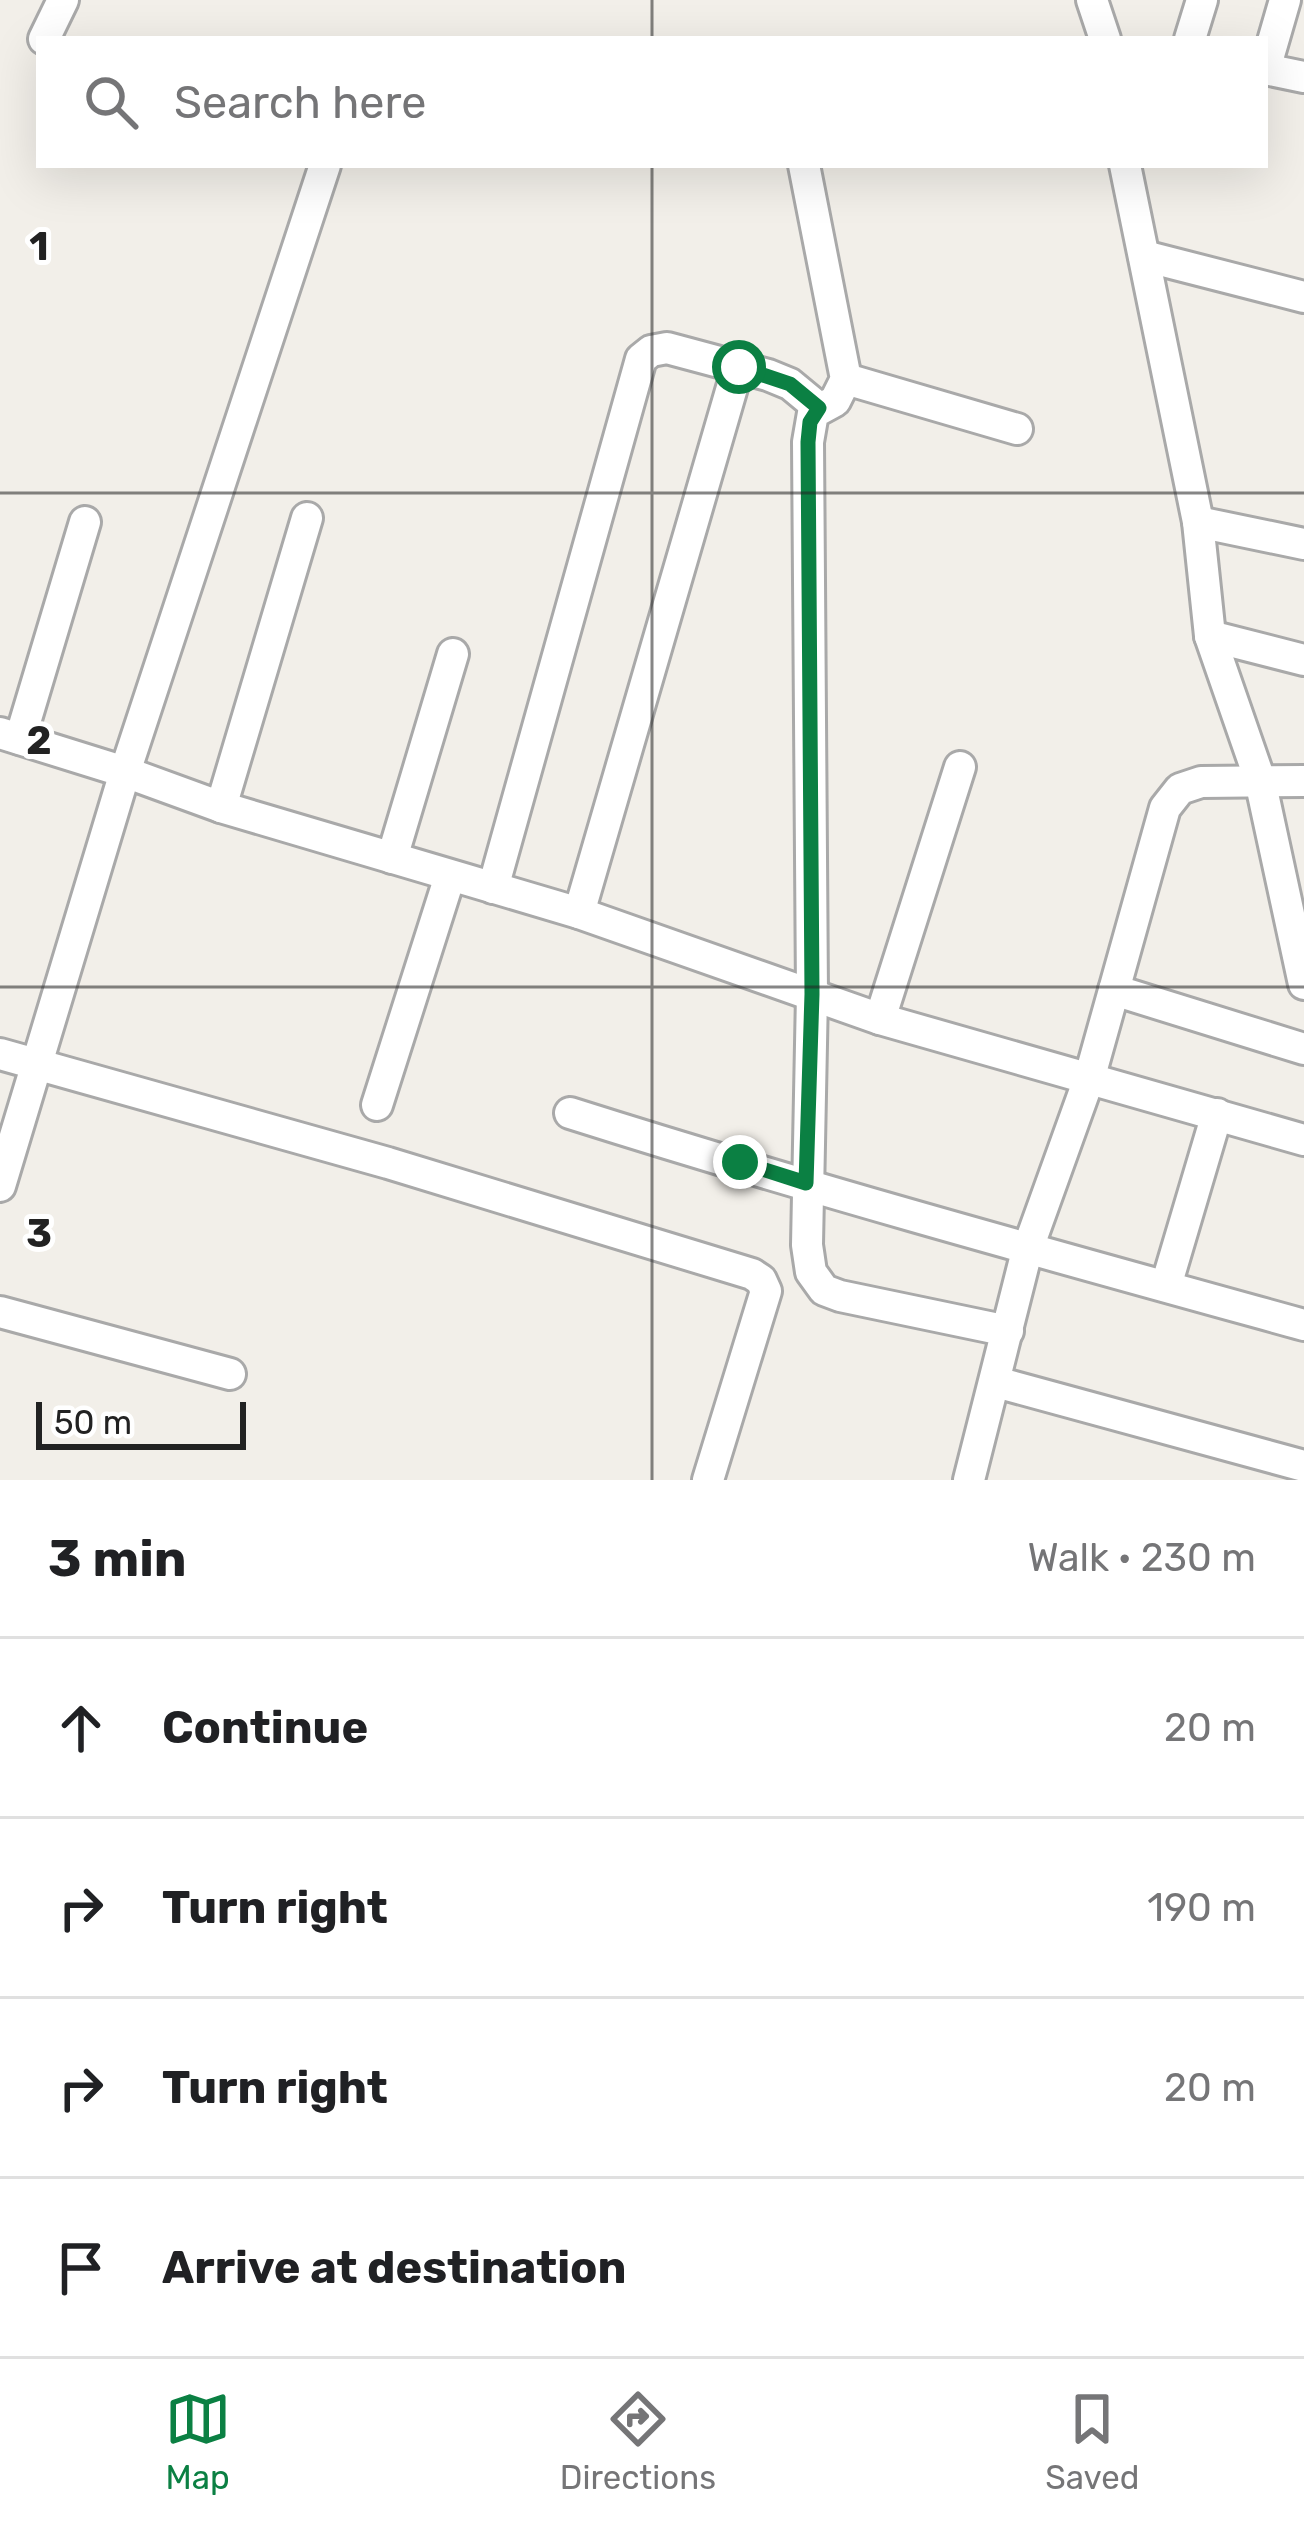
<!DOCTYPE html>
<meta charset="utf-8">
<style>
:root{--surface:#fff;--page:#f2f2f2;--text:#202124;--muted:#757577;--line:#e0e0e0;--accent:#0b8043}
body{margin:0;font-family:Rubik,sans-serif;background:var(--page);color:var(--text)}
.scale{position:absolute;left:36px;bottom:30px;width:210px;box-sizing:border-box;padding-left:12px;border:6px solid #222;border-top:0;font-size:33px;line-height:42px;white-space:nowrap;color:#222;-webkit-text-stroke:9px #fff;paint-order:stroke}
.stop{position:absolute;width:36px;height:36px;margin:-27px;border:9px solid #0b8043;border-radius:50%;background:#fff}
.stop.end{background:#0b8043;border-color:#fff;box-shadow:0 3px 12px #0008}
.list{margin:0;padding:0;list-style:none}
h2{display:flex;justify-content:space-between;align-items:center;height:156px;margin:0;padding:0 48px;font-size:51px}
h2 small{font-size:39px;font-weight:400;color:var(--muted)}
.list li{display:grid;grid-template-columns:78px 1fr auto;gap:36px;align-items:center;box-sizing:border-box;height:180px;padding:0 48px;border-top:3px solid var(--line)}
.list b{display:block;font-size:45px;white-space:nowrap}
.list em{font-size:39px;font-style:normal;color:var(--muted)}
.icon{flex:none;width:66px;height:66px;fill:none;stroke:currentColor;stroke-width:2;stroke-linecap:round;stroke-linejoin:round}
.map{position:relative;flex:none;width:1304px;height:1480px;overflow:hidden}
.search{position:absolute;background:var(--surface);box-shadow:0 12px 48px #0002;left:36px;right:36px;top:36px;height:132px;display:flex;align-items:center;gap:30px;box-sizing:border-box;padding:0 42px;border-radius:0px;color:var(--muted);font-size:45px}
.sheet{height:876px;background:var(--surface)}
nav{display:flex;justify-content:space-around;align-items:center;box-sizing:border-box;height:168px;border-top:3px solid var(--line);background:var(--surface);font-size:33px;color:var(--muted)}
nav a{display:grid;justify-items:center;gap:6px}
nav .on{color:var(--accent)}
.map>svg:first-child{display:block}
.lines{fill:none;stroke-linecap:round;stroke-linejoin:round}
.minor-casing{stroke:#a9a9a9;stroke-width:36}
.minor{stroke:#fff;stroke-width:30}
.route{stroke:#0b8043;stroke-width:15}
.grid{fill:none;stroke:#222;stroke-width:3;stroke-opacity:0.55}
.grid-label{font-size:39px;text-anchor:middle;font-weight:bold;fill:#222;stroke:#fff;stroke-width:10;stroke-linejoin:round;paint-order:stroke}
</style>
<div class="map">
<svg width="1304" height="1480" viewBox="0 0 1304 1480">
<rect width="100%" height="100%" fill="#f2efe9"/>
<g class="lines">
<defs>
<g id="minor">
<path d="M1092 0 1105 39"/>
<path d="M1285 0 1265 69 1304 77"/>
<path d="M44 39 63 0"/>
<path d="M1190 39 1202 0"/>
<path d="M804 165 846 379 835 401 813 413 808 442 812 994 807 1245 811 1272 824 1290 840 1296 1008 1331"/>
<path d="M1125 165 1198 522 1210 636 1260 780 1304 984"/>
<path d="M1144 256 1304 297"/>
<path d="M846 379 1017 429"/>
<path d="M1198 522 1304 544"/>
<path d="M1210 636 1304 660"/>
<path d="M0 733 125 772 221 807 579 913 880 1019 1304 1140"/>
<path d="M20 739 85 522"/>
<path d="M221 807 307 518"/>
<path d="M392 858 453 654"/>
<path d="M493 888 641 359 651 351 667 348 768 375 790 384 819 408"/>
<path d="M579 913 738 367"/>
<path d="M1114 990 1304 1049"/>
<path d="M880 1019 960 767"/>
<path d="M0 1054 388 1163 752 1274 761 1280 766 1291 708 1480"/>
<path d="M377 1105 450 876"/>
<path d="M570 1113C813 1190 1058 1257 1304 1325"/>
<path d="M0 1186 125 772 325 165"/>
<path d="M1166 1286 1217 1114"/>
<path d="M0 1312 230 1374"/>
<path d="M996 1382 1304 1466"/>
<path d="M969 1480 1027 1251 1090 1076 1165 808 1180 789 1201 782 1304 781"/>
</g>
</defs>
<use href="#minor" class="minor-casing"/>
<use href="#minor" class="minor"/>
</g>
<g class="lines">
<path class="route" d="M739 367 790 384 819 408 810 422 808 442 812 994 806 1183 740 1162"/>
</g>
<path class="grid" d="M652 0V39M652 165V1480M0 493H1304M0 987H1304"/>
<g class="grid-label">
<text x="39" y="260">1</text>
<text x="39" y="754">2</text>
<text x="39" y="1247">3</text>
</g>
</svg>
<div class="scale">50 m</div>
<div class="stop" style="left:739px;top:367px"></div>
<div class="stop end" style="left:740px;top:1162px"></div>
<div class="search"><svg class="icon" aria-label="search" viewBox="0 0 24 24"><circle cx="10" cy="10" r="6"/><path d="M15 15l6 6"/></svg>Search here</div>
</div>
<section class="sheet">
<h2>3 min<small>Walk · 230 m</small></h2>
<ul class="list">
<li><svg class="icon" aria-label="ahead" viewBox="0 0 24 24"><path d="M12 20V5M6 11l6-6 6 6"/></svg><div><b>Continue</b></div><em>20 m</em></li>
<li><svg class="icon" aria-label="right" viewBox="0 0 24 24"><path d="M7 20v-9h11M14 6l5 5-5 5"/></svg><div><b>Turn right</b></div><em>190 m</em></li>
<li><svg class="icon" aria-label="right" viewBox="0 0 24 24"><path d="M7 20v-9h11M14 6l5 5-5 5"/></svg><div><b>Turn right</b></div><em>20 m</em></li>
<li><svg class="icon" aria-label="arrive" viewBox="0 0 24 24"><path d="M6 21V4h12l-3 4 3 4H6"/></svg><div><b>Arrive at destination</b></div></li>
</ul>
</section>
<nav>
<a class="on"><svg class="icon" aria-label="map" viewBox="0 0 24 24"><path d="M3 6l6-2 6 2 6-2v14l-6 2-6-2-6 2zM9 4v14M15 6v14"/></svg>Map</a>
<a><svg class="icon" aria-label="directions" viewBox="0 0 24 24"><path d="M12 3l9 9-9 9-9-9zM9 14v-3h6M13 9l2 2-2 2"/></svg>Directions</a>
<a><svg class="icon" aria-label="saved" viewBox="0 0 24 24"><path d="M7 4h10v16l-5-4-5 4z"/></svg>Saved</a>
</nav>
